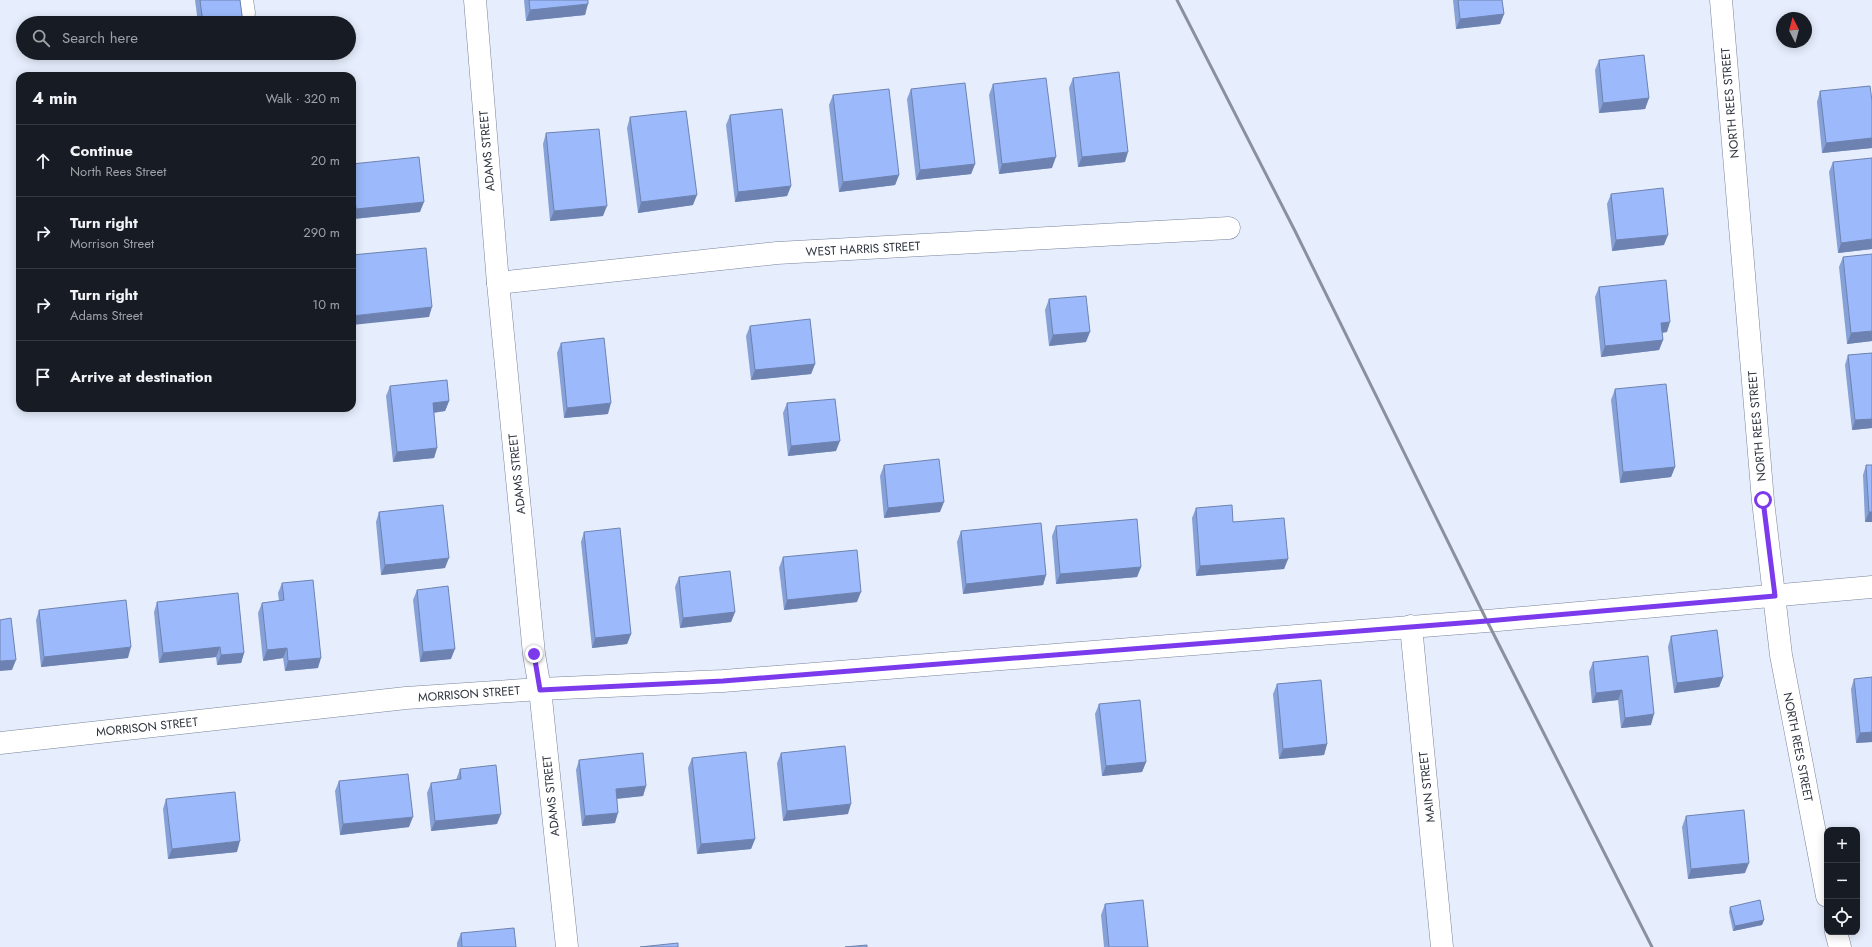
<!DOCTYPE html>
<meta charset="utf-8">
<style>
:root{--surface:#171b24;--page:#242831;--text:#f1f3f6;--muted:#9ea1a6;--line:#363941}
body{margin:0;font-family:Jost,sans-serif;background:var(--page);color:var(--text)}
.controls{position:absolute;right:12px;bottom:12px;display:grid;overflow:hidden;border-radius:8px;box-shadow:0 2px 10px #0003}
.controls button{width:36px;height:36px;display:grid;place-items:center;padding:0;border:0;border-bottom:1px solid var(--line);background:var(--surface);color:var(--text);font:20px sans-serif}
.compass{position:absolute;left:1776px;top:12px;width:36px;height:36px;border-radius:50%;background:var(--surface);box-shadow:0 2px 10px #0003;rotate:354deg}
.stop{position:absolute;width:12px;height:12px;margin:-9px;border:3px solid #7c3aed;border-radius:50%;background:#fff}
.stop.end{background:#7c3aed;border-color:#fff;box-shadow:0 1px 4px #0008}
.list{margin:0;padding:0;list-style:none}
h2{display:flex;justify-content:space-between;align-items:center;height:52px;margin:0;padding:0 16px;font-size:17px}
h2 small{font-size:13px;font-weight:400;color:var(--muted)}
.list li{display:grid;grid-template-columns:26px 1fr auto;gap:12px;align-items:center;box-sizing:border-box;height:72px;padding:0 16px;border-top:1px solid var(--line)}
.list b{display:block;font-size:15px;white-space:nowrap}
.list p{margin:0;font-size:13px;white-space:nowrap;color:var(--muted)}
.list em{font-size:13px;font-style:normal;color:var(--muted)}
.icon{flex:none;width:22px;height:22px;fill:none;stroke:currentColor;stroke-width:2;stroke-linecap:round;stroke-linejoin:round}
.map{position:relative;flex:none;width:1872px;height:947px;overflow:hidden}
.search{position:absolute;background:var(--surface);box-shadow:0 2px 10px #0003;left:16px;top:16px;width:340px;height:44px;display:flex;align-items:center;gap:10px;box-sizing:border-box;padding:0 14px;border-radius:22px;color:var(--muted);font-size:15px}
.panel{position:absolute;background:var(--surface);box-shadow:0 2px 10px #0003;left:16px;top:72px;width:340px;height:340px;border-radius:12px}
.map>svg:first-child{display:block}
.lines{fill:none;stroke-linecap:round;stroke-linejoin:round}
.street-casing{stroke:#78849b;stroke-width:23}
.primary-casing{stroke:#78849b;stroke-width:23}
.street{stroke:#fff;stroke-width:22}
.primary{stroke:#fff;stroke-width:22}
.rail{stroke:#8a909d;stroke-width:3}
.wall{fill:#86a0d8}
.shaded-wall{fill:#6d82b0}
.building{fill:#9cbafb;stroke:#6d82b0}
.route{stroke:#7c3aed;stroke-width:5}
.labels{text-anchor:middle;stroke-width:3;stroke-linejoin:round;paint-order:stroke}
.street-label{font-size:12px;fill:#2f343e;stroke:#fff}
</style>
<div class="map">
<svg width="1872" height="947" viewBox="0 0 1872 947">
<rect width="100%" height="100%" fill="#e6eefd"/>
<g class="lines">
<defs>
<g id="street">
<path d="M242 0 244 13"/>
<path d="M475 0 498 283 534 654 540 689 567 947"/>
<path d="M498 283 777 253 1229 228"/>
<path d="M1411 626 1442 947"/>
<path d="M0 743 406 698 540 689 723 681 1487 621 1872 587"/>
</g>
<g id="primary">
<path d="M1721 0 1763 501 1781 655 1827 896"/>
<path d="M1836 932 1840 947"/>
</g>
</defs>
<use href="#street" class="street-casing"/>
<use href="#primary" class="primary-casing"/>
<use href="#street" class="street"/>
<use href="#primary" class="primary"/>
<path class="rail" d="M1177 0 1295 231 1487 621 1652 947"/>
</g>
<g class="wall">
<path d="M195 0H240L243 23H198Z"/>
<path d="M524 0H588L585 15 526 21Z"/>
<path d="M1453 0H1502L1504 14 1500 24 1456 29Z"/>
<path d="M1599 60 1649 98 1645 109 1599 113 1595 70Z"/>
<path d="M1073 78 1125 162 1078 167 1069 88Z"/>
<path d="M993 84 1052 168 999 174 989 95Z"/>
<path d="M911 89 975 164 971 174 916 180 907 99Z"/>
<path d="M1820 91 1872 101V148L1822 153 1817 102Z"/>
<path d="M833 95 899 175 895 185 839 192 829 105Z"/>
<path d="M730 115 791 186 787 196 735 202 726 125Z"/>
<path d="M630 117 693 205 638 213 627 128Z"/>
<path d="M546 133 603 216 550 221 543 144Z"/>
<path d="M1833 162 1872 249 1838 253 1829 172Z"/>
<path d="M352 164 420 212 353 219 352 213Z"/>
<path d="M1611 194 1664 245 1612 251 1607 204Z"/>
<path d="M1843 257 1872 341 1847 344 1839 267Z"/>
<path d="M1599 287 1667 332 1662 333 1663 340 1659 350 1601 357 1595 297Z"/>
<path d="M1049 299 1086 342 1049 346 1045 310Z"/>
<path d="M750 326 815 364 811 374 751 380 746 336Z"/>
<path d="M561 343 608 414 564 418 557 353Z"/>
<path d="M1872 353V428L1852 430 1845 365 1848 355Z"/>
<path d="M390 386 449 401 445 411 434 413 437 448 434 458 393 462 386 396Z"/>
<path d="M1615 389 1675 467 1671 477 1620 483 1611 400Z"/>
<path d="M787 403 836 451 788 456 783 413Z"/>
<path d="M884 465 940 512 884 518 880 476Z"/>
<path d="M1866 465 1872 522H1865L1863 475Z"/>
<path d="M1196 508 1233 522 1288 559 1284 569 1196 576 1192 518Z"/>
<path d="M379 512 445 568 381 575 376 522Z"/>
<path d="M1056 526 1141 567 1137 577 1056 584 1052 536Z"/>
<path d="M961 531 1046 575 1043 585 963 594 957 542Z"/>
<path d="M584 532 631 634 627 644 592 648 581 542Z"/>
<path d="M783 557 857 602 784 610 779 568Z"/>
<path d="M679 577 735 612 731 622 680 628 675 587Z"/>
<path d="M282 583 318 668 285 671 283 658 263 661 258 613 262 603 279 601 278 593Z"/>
<path d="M417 590 451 659 420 662 413 600Z"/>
<path d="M157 602 244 653 241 663 217 665 216 657 159 663 154 612Z"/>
<path d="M39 610 128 658 41 667 36 620Z"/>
<path d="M1671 636 1723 677 1719 687 1674 693 1668 647Z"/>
<path d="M1648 656 1651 725 1621 728 1618 700 1592 703 1589 672 1593 662Z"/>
<path d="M1854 679 1872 742 1856 743 1851 689Z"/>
<path d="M1277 684 1327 744 1324 755 1279 759 1273 694Z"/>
<path d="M1099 704 1146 762 1142 772 1102 776 1095 714Z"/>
<path d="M781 753 848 814 783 821 777 763Z"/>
<path d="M692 758 755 839 751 849 697 854 688 768Z"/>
<path d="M579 760 646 786 643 796 617 799 615 823 582 826 576 770Z"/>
<path d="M460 769 497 824 431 831 427 793 431 783 456 780Z"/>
<path d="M339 781 409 827 340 835 335 791Z"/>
<path d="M166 799 237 852 168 859 163 809Z"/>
<path d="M1686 816 1745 873 1688 879 1682 827Z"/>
<path d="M1105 904 1148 947H1104L1101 915Z"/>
<path d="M1730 907 1764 920 1762 925 1733 931 1729 912Z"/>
<path d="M461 933 516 947H457V943Z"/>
</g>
<g class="shaded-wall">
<path d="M588 4 585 15 526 21 530 10Z"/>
<path d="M1504 14 1500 24 1456 29 1460 19Z"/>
<path d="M1649 98 1645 109 1599 113 1603 103Z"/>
<path d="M1872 138V148L1822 153 1826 143Z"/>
<path d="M1128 152 1125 162 1078 167 1082 157Z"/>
<path d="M1056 157 1052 168 999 174 1002 164Z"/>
<path d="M975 164 971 174 916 180 920 170Z"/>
<path d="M899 175 895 185 839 192 843 182Z"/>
<path d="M791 186 787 196 735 202 738 192Z"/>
<path d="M697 195 693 205 638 213 641 202Z"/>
<path d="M424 202 420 212 353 219 356 209Z"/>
<path d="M607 206 603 216 550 221 554 211Z"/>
<path d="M1668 235 1664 245 1612 251 1616 240Z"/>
<path d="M1872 239V249L1838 253 1841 243Z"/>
<path d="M432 307 429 317 352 325V316Z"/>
<path d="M1670 322 1667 332 1657 333 1661 323Z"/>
<path d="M1872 331V341L1847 344 1851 333Z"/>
<path d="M1090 332 1086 342 1049 346 1053 335Z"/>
<path d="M1663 340 1659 350 1601 357 1605 346Z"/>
<path d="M815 364 811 374 751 380 755 370Z"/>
<path d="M449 401 445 411 429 413 433 403Z"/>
<path d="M611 403 608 414 564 418 567 408Z"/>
<path d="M1872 419V428L1852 430 1855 420Z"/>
<path d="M840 441 836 451 788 456 791 446Z"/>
<path d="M437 448 434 458 393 462 397 452Z"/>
<path d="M1675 467 1671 477 1620 483 1623 472Z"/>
<path d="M944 502 940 512 884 518 888 508Z"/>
<path d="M1869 512H1872V522H1865Z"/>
<path d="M449 558 445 568 381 575 385 565Z"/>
<path d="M1288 559 1284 569 1196 576 1200 566Z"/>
<path d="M1141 567 1137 577 1056 584 1060 574Z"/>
<path d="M1046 575 1043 585 963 594 966 584Z"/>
<path d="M861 592 857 602 784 610 787 600Z"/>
<path d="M735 612 731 622 680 628 683 618Z"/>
<path d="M631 634 627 644 592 648 595 638Z"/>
<path d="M131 647 128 658 41 667 44 657Z"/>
<path d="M220 647 216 657 159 663 163 653Z"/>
<path d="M287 648 283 658 263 661 267 650Z"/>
<path d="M455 649 451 659 420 662 423 652Z"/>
<path d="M244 653 241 663 217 665 221 655Z"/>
<path d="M321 658 318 668 285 671 288 661Z"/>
<path d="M16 660 12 670 0 671V661Z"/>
<path d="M1723 677 1719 687 1674 693 1677 683Z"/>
<path d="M1622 690 1618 700 1592 703 1596 693Z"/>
<path d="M1654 714 1651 725 1621 728 1625 718Z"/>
<path d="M1872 732V742L1856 743 1860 733Z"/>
<path d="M1327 744 1324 755 1279 759 1283 749Z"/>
<path d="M1146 762 1142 772 1102 776 1106 766Z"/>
<path d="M646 786 643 796 612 799 616 789Z"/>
<path d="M851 804 848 814 783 821 787 811Z"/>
<path d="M618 813 615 823 582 826 585 816Z"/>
<path d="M501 814 497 824 431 831 435 821Z"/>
<path d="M413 817 409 827 340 835 343 824Z"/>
<path d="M755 839 751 849 697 854 701 844Z"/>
<path d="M240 841 237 852 168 859 172 849Z"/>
<path d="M1749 863 1745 873 1688 879 1691 869Z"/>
<path d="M1764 920 1762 925 1733 931 1735 926Z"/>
</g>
<g class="building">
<path d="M200 0H240L243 23H203Z"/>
<path d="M529 0H588V4L530 10Z"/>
<path d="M1458 0H1502L1504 14 1460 19Z"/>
<path d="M1644 55 1649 98 1603 103 1599 60Z"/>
<path d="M1119 72 1128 152 1082 157 1073 78Z"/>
<path d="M1046 78 1056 157 1002 164 993 84Z"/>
<path d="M965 83 975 164 920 170 911 89Z"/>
<path d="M1870 86 1872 101V138L1826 143 1820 91Z"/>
<path d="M889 89 899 175 843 182 833 95Z"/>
<path d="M782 109 791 186 738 192 730 115Z"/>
<path d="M686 111 697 195 641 202 630 117Z"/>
<path d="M599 129 607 206 554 211 546 133Z"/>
<path d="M419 157 424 202 356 209 352 164Z"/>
<path d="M1872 158V239L1841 243 1833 162Z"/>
<path d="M1663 188 1668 235 1616 240 1611 194Z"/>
<path d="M426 248 432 307 352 316V255Z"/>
<path d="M1872 254V331L1851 333 1843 257Z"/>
<path d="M1666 280 1670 322 1661 323 1663 340 1605 346 1599 287Z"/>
<path d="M1086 296 1090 332 1053 335 1049 299Z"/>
<path d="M810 319 815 364 755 370 750 326Z"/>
<path d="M604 338 611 403 567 408 561 343Z"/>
<path d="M1872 353V419L1855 420 1848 355Z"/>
<path d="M447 380 449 401 433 403 437 448 397 452 390 386Z"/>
<path d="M1666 384 1675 467 1623 472 1615 389Z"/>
<path d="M835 399 840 441 791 446 787 403Z"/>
<path d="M939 459 944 502 888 508 884 465Z"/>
<path d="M1866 465H1872V512H1869Z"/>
<path d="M443 505 449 558 385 565 379 512Z"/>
<path d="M1232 505 1233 522 1284 518 1288 559 1200 566 1196 508Z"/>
<path d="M1137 519 1141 567 1060 574 1056 526Z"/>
<path d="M1041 523 1046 575 966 584 961 531Z"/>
<path d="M620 528 631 634 595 638 584 532Z"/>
<path d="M857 550 861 592 787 600 783 557Z"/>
<path d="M730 571 735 612 683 618 679 577Z"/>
<path d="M313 580 321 658 288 661 287 648 267 650 262 603 284 600 282 583Z"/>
<path d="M448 586 455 649 423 652 417 590Z"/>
<path d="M238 593 244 653 221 655 220 647 163 653 157 602Z"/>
<path d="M126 600 131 647 44 657 39 610Z"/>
<path d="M11 618 16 660 0 661V620Z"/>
<path d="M1717 630 1723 677 1677 683 1671 636Z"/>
<path d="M1648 656 1654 714 1625 718 1622 690 1596 693 1593 662Z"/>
<path d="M1872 677V732L1860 733 1854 679Z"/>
<path d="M1321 680 1327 744 1283 749 1277 684Z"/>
<path d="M1140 700 1146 762 1106 766 1099 704Z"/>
<path d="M845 746 851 804 787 811 781 753Z"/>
<path d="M746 752 755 839 701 844 692 758Z"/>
<path d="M643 753 646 786 616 789 618 813 585 816 579 760Z"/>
<path d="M496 765 501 814 435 821 431 783 461 779 460 769Z"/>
<path d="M408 774 413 817 343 824 339 781Z"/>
<path d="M235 792 240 841 172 849 166 799Z"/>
<path d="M1744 810 1749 863 1691 869 1686 816Z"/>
<path d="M1143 900 1148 947H1109L1105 904Z"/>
<path d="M1760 900 1764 920 1735 926 1730 907Z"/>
<path d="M514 928 516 947H462L461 933Z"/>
<path d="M678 943V947H640Z"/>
<path d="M867 945V947H845Z"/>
</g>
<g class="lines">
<path class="route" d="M534 654 540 690 723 681 1487 621 1775 596 1763 500"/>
</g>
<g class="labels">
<g class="street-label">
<text transform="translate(1730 103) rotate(-95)" y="4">NORTH REES STREET</text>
<text transform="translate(487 151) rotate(-95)" y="4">ADAMS STREET</text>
<text transform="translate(863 249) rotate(-3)" y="4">WEST HARRIS STREET</text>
<text transform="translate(1757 426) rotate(-95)" y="4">NORTH REES STREET</text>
<text transform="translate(517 474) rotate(-96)" y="4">ADAMS STREET</text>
<text transform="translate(469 694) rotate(-4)" y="4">MORRISON STREET</text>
<text transform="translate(147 727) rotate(-6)" y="4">MORRISON STREET</text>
<text transform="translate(1798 747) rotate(79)" y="4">NORTH REES STREET</text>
<text transform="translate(1427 787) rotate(-96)" y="4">MAIN STREET</text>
<text transform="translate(551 796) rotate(-96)" y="4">ADAMS STREET</text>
</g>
</g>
</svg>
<div class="controls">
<button>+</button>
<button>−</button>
<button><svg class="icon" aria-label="locate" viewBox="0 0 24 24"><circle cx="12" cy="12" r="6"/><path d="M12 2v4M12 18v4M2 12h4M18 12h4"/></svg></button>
</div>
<svg class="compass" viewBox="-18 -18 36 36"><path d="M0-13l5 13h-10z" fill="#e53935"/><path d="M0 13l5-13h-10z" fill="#9ea1a6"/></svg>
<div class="stop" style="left:1763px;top:500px"></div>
<div class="stop end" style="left:534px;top:654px"></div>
<div class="search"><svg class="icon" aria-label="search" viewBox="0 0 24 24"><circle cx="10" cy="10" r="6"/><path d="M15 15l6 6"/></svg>Search here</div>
<section class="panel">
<h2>4 min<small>Walk · 320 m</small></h2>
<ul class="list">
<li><svg class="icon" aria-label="ahead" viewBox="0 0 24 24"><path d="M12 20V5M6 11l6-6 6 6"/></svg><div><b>Continue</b><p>North Rees Street</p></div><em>20 m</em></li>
<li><svg class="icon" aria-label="right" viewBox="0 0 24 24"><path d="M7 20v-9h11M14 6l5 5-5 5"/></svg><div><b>Turn right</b><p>Morrison Street</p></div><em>290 m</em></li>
<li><svg class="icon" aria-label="right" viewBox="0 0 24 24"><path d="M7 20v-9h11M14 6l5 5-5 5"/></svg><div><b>Turn right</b><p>Adams Street</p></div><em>10 m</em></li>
<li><svg class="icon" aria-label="arrive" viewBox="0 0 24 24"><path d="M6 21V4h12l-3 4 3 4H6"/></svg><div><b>Arrive at destination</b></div></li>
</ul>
</section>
</div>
